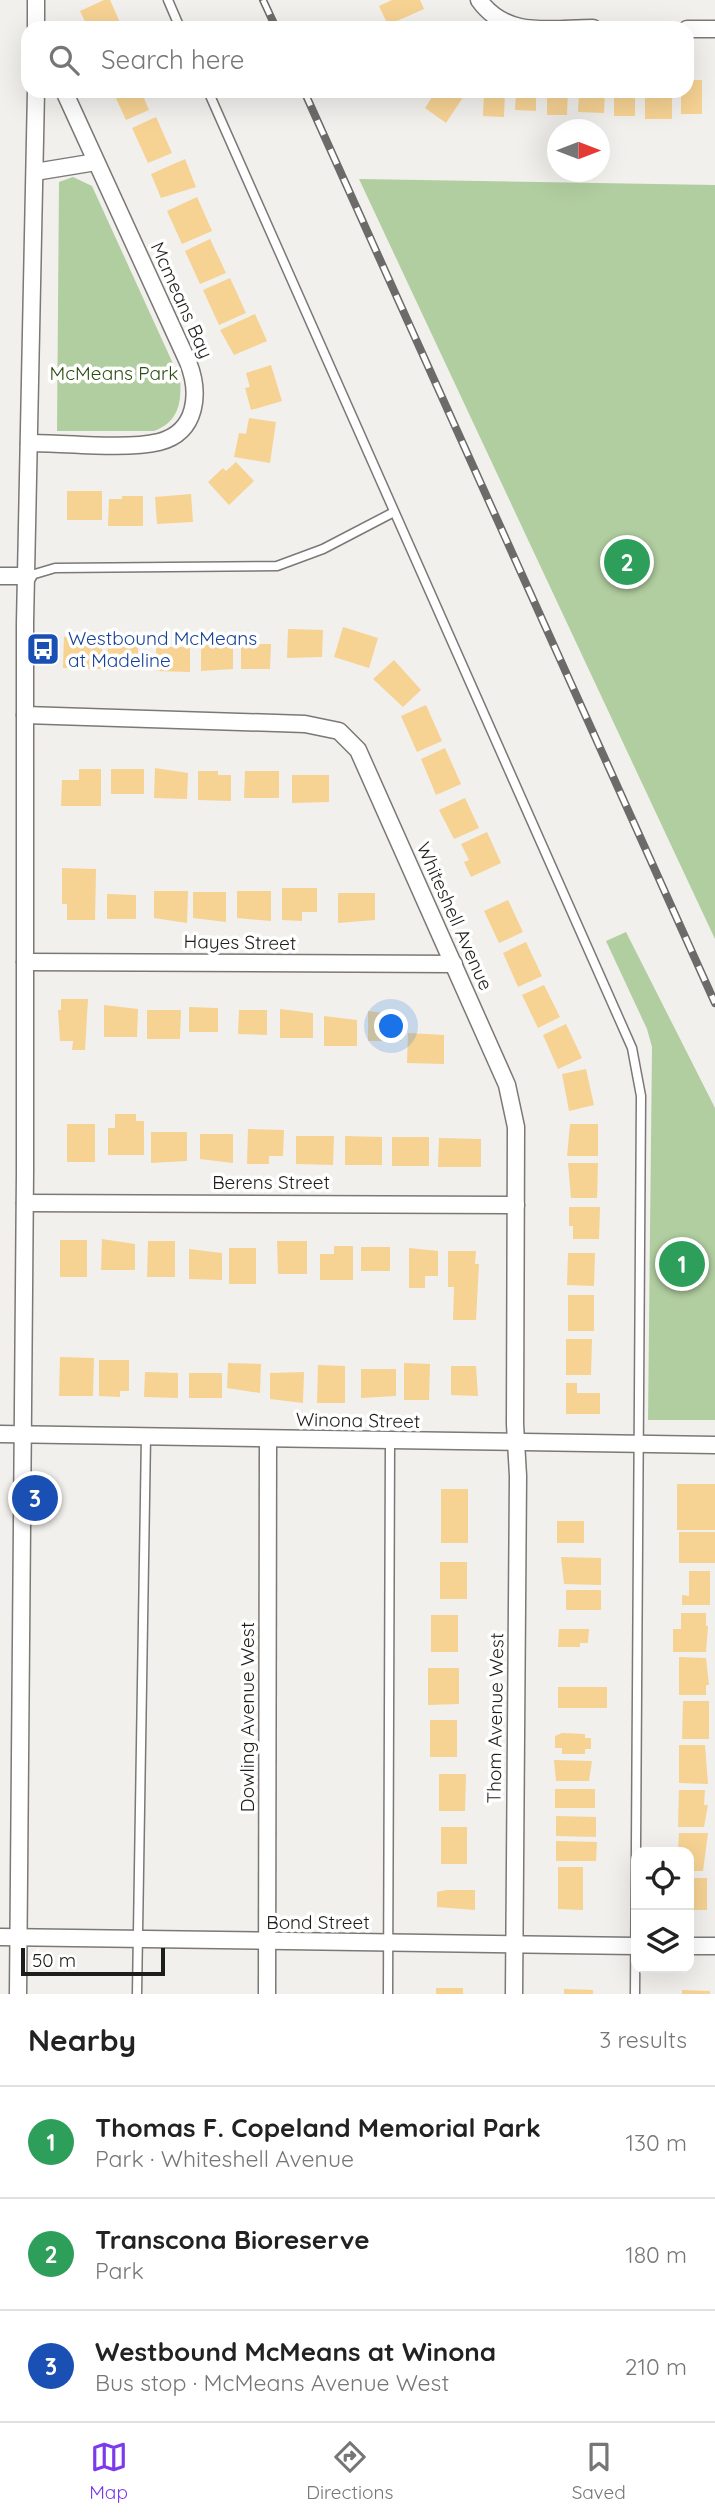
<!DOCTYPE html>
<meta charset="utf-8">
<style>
:root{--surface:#fff;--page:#f6f6f6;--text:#222;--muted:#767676;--line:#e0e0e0;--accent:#7c3aed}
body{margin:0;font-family:Quicksand,sans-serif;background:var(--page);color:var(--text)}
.controls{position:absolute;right:21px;bottom:21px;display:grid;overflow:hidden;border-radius:14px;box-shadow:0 7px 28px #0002}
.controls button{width:63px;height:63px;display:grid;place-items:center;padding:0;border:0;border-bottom:2px solid var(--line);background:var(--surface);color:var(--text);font:35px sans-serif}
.compass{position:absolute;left:547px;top:119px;width:63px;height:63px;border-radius:50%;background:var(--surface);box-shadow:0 7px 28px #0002;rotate:90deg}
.scale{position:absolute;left:21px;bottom:18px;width:144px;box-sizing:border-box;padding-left:7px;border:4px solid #1d1d1b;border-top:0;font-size:19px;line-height:24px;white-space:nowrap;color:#1d1d1b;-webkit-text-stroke:5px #fff;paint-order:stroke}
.you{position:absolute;left:392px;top:1027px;width:24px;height:24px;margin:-18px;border:5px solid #fff;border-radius:50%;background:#1a73e8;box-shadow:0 0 0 10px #1a73e833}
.badge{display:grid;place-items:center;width:46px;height:46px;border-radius:50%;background:var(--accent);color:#fff;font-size:23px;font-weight:700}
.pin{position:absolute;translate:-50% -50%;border:4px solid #fff;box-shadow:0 2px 7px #0006}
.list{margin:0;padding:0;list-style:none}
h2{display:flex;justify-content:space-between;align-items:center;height:91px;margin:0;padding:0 28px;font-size:30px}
h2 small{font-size:23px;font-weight:400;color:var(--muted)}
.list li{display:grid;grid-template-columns:46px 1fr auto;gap:21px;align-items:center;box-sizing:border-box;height:112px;padding:0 28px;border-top:2px solid var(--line)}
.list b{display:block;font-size:26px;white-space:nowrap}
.list p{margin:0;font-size:23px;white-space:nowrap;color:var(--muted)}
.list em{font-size:23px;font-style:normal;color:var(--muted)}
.icon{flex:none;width:38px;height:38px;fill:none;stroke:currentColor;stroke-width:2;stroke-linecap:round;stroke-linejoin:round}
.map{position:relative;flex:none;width:715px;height:1994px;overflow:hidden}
.search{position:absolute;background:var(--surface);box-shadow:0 7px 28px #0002;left:21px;right:21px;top:21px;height:77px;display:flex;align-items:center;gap:18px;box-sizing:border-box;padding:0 24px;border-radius:21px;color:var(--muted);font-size:26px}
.sheet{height:427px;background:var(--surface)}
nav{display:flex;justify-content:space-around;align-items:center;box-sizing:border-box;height:98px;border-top:2px solid var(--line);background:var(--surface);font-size:19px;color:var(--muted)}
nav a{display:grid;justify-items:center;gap:4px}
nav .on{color:var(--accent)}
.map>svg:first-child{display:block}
.green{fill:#b1cea0}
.building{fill:#f6d293}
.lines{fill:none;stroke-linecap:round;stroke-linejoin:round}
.service-casing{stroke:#7b7875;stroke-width:11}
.minor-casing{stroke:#7b7875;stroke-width:19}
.service{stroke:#fff;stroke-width:8}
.minor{stroke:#fff;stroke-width:16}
.rail-casing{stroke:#6c6b69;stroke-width:8}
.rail{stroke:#fff;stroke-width:5;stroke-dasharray:16;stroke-linecap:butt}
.labels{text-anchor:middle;stroke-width:7;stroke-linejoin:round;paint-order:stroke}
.street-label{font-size:19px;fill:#1d1d1b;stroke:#fff}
.park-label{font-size:19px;fill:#2d4e11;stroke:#fff}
.transit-label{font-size:19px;fill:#164399;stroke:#fff;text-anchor:start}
</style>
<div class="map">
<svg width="715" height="1994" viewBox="0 0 715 1994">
<rect width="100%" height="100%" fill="#f2f0ec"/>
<g class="green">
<path d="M73 177 92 186 180 379C182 403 178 422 154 431H57L59 182Z"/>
<path d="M359 179 715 185V939Z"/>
<path d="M626 932 715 1108V1420H648L652 1047 647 1029 606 941Z"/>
</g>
<g class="building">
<path d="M104 0H110L122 27 88 28 80 11Z"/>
<path d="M392 0H420L424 9 388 25 379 6Z"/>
<path d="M421 21 424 28H405Z"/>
<path d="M687 80H702V114H681V91H687Z"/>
<path d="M121 91H141L149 110 126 120 114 94Z"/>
<path d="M436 91H467L446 123 425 108Z"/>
<path d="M484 91H505L504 117 483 116Z"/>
<path d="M516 91H536V111L515 110Z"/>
<path d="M547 91H568L567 115H547Z"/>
<path d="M579 91H605L604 113 578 112Z"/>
<rect x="614" y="91" width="21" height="25"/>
<rect x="645" y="91" width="27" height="28"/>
<path d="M156 117 172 153 148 163 132 128Z"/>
<path d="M185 159 196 187 161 198 151 174Z"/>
<path d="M197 197 212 231 182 244 167 211Z"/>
<path d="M210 239 226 273 200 284 185 251Z"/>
<path d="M230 278 246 313 219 325 203 290Z"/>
<path d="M255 314 267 341 234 355 220 330Z"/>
<path d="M271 365 282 401 251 410 245 388 250 387 246 373Z"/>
<path d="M249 418 276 422 270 463 234 457 239 433 246 434Z"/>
<path d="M236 462 254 481 229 505 208 482 223 468 226 471Z"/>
<rect x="67" y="491" width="35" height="29"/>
<path d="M191 494 193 522 157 524 155 497Z"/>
<path d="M122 496H143V526H108L109 499H122Z"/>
<path d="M343 627 378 638 369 668 334 657Z"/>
<path d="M288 629 323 630 322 657 287 658Z"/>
<path d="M108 634H138V664H129V670H107Z"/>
<path d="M64 637H102V669L63 668Z"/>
<path d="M201 643H233V669L201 671Z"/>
<path d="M241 644H271L270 669H241Z"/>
<path d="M156 647H190V672L156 671Z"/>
<path d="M394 660 421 690 403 707 373 679Z"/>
<path d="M426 705 442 741 417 752 401 716Z"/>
<path d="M445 748 461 784 436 795 421 759Z"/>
<path d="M155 768 188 773 187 799 154 798Z"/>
<path d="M79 769H101V806H61L62 780H79Z"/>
<rect x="111" y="769" width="33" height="25"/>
<path d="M198 771H218V775H231V801L198 800Z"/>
<path d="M245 771H279V798H244Z"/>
<path d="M292 775H329V802L292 803Z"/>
<path d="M465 798 479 828 454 839 439 810Z"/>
<path d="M487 832 501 863 471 877 464 862 469 860 461 844Z"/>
<path d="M62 868 96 869 95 920H67V904H62Z"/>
<path d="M282 888H317V912H302V921L282 920Z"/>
<path d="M154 891H188L187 923 154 918Z"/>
<path d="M237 891H271V921L237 918Z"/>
<path d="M193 892H226V922L193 918Z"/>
<path d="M338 893H375V920L338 923Z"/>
<path d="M107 894 136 895V919H107Z"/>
<path d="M508 900 523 932 499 943 484 911Z"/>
<path d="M526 942 542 976 518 987 503 953Z"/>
<path d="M544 985 560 1017 538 1028 522 995Z"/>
<path d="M61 999H88L85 1050H72L73 1041H60L58 1010H61Z"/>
<path d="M104 1005 138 1009 137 1037H104Z"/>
<path d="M189 1007 218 1008V1032H189Z"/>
<path d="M280 1009 313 1013V1038H280Z"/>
<path d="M147 1010H181L180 1039H147Z"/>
<path d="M239 1010H267V1035L238 1034Z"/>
<path d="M368 1011 401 1015V1041H368Z"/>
<path d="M324 1016 357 1020V1046H324Z"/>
<path d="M566 1024 582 1058 558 1069 543 1035Z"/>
<path d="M408 1033 444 1035V1064L407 1063Z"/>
<path d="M586 1069 594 1105 569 1111 562 1074Z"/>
<path d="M115 1114H136V1121H144V1155H108V1128H115Z"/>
<rect x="67" y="1124" width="28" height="38"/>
<path d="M570 1124H598V1156H567Z"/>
<path d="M248 1129 284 1130 283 1156H269V1164H247Z"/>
<path d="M151 1132H187V1161L151 1163Z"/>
<path d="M200 1134H233V1163L200 1159Z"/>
<path d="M296 1136H334L333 1165 296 1164Z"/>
<path d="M345 1136 382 1137V1165H345Z"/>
<rect x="392" y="1137" width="37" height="29"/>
<path d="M439 1138 481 1139V1167H438Z"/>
<path d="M568 1163H598L597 1198H571Z"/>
<path d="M569 1207H600L599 1239H573V1226H569Z"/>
<path d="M102 1239 135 1244V1270H101Z"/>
<rect x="60" y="1240" width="27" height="37"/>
<path d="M148 1241H175V1277H147Z"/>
<path d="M277 1241H307V1274H278Z"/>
<path d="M334 1246H353V1280H320V1254H334Z"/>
<rect x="361" y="1247" width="29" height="24"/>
<rect x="229" y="1248" width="27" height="36"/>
<path d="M409 1248 438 1251V1276H425V1288H409Z"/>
<path d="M189 1249 222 1253V1280L189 1279Z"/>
<path d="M448 1251H476L475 1264H479L476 1320H453L454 1287H448Z"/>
<path d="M568 1253H595L594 1286 567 1285Z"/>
<rect x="568" y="1295" width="26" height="36"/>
<path d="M566 1339H592L591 1375H566Z"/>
<path d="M60 1357 94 1358 93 1396H59Z"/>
<path d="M99 1360H129V1391H120V1397L99 1396Z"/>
<path d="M228 1363 261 1364 260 1393 227 1388Z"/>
<path d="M404 1363 430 1364 429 1400H404Z"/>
<path d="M318 1365 345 1366V1403H317Z"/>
<path d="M451 1366H476L478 1396 451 1395Z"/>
<path d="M361 1369H396V1396L361 1398Z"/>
<path d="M145 1372 178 1373V1398L144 1397Z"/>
<path d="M304 1372 303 1403 270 1399V1373Z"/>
<rect x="189" y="1373" width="33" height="25"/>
<path d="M566 1383H577V1393H600V1414H566Z"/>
<rect x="677" y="1484" width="38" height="46"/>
<rect x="441" y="1489" width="27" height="54"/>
<rect x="557" y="1521" width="27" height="22"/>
<rect x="679" y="1532" width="36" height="31"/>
<path d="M561 1557 601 1558V1585L564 1584Z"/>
<rect x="440" y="1562" width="27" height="37"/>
<path d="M689 1571H710V1605H682V1595L689 1596Z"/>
<rect x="566" y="1590" width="35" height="20"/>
<path d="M681 1613H706V1626H708L706 1652H673V1629H681Z"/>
<rect x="431" y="1615" width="27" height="37"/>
<path d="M559 1629H589L588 1643H580V1647H558Z"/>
<path d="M679 1657 706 1658 709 1685H706V1695H679Z"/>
<path d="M428 1668H459V1704L428 1705Z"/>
<rect x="558" y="1687" width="49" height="21"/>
<path d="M683 1701H709V1739H682Z"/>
<rect x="430" y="1720" width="27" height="37"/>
<path d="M562 1733 585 1734V1738H591V1749H585V1754H562V1748H555V1736Z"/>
<path d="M679 1745H705L708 1784 679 1783Z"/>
<path d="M554 1760 592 1761 589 1781H556Z"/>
<path d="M439 1774H466L465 1811H439Z"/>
<rect x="555" y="1789" width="40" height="19"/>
<path d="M679 1790H705L704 1805H708L704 1827H678Z"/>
<path d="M556 1816 596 1817V1837L556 1836Z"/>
<rect x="441" y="1827" width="26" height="37"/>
<path d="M679 1833H708L703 1871H689V1852H678Z"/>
<path d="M556 1841 597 1842 596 1861H556Z"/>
<path d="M558 1867H583V1910L558 1909Z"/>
<rect x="689" y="1878" width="18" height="32"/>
<path d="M446 1890H475V1910L437 1907V1892Z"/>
<rect x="436" y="1988" width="27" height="6"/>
<path d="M564 1989 593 1990V1994H564Z"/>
<path d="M682 1990 710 1991V1994H682Z"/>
</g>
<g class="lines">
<defs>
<g id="service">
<path d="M168 0 180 28"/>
<path d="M208 91 632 1048 641 1096 635 1994"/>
<path d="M28 576 55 568 277 566 323 549 394 512"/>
<path d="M137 1994 146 1436"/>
<path d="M388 1994 390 1442"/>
</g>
<g id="minor">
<path d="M479 0C507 39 550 28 593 28"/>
<path d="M36 28V0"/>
<path d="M687 29H715"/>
<path d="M35 172 96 162"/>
<path d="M29 443C66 443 125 450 159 442 198 432 200 392 188 362L64 91"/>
<path d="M0 576H28"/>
<path d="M25 715 305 724 339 731 358 750 507 1085 516 1127 515 1424 518 1476 514 1994"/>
<path d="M25 962 454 964"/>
<path d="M25 1203 516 1205"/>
<path d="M0 1434 715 1445"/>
<path d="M0 1937 636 1946"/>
<path d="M689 1946H715"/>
<path d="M18 1994 25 1172V623L36 91"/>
<path d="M267 1994 268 1439"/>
</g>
</defs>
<use href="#service" class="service-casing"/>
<use href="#minor" class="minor-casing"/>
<use href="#service" class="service"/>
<use href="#minor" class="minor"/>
<defs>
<g id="rail">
<path d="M263 0 276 28"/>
<path d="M304 91 715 1003"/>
</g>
</defs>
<use href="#rail" class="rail-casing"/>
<use href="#rail" class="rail"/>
</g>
<defs>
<symbol id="bus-square" viewBox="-11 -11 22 22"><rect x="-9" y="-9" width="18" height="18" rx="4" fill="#1a4fb4" stroke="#fff"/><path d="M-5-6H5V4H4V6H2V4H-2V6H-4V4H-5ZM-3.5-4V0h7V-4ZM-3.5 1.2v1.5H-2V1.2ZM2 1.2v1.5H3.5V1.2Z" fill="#fff"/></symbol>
</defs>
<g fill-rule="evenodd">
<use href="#bus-square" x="24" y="630" width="38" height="38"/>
</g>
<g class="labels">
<g class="street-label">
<text transform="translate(182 300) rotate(66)" y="7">Mcmeans Bay</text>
<text transform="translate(455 916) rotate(66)" y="7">Whiteshell Avenue</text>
<text transform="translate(240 942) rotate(1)" y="7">Hayes Street</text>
<text x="271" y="1189">Berens Street</text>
<text transform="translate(358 1420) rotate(1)" y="7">Winona Street</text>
<text transform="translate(247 1717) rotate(-90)" y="7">Dowling Avenue West</text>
<text transform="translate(495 1718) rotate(-89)" y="7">Thom Avenue West</text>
<text x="318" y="1929">Bond Street</text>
</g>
<g class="park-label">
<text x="114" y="380">McMeans Park</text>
</g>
<g class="transit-label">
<text x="68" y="645">Westbound McMeans<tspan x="68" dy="22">at Madeline</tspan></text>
</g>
</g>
</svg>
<div class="controls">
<button><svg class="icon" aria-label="locate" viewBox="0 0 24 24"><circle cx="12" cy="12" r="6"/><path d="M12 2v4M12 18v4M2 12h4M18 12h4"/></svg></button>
<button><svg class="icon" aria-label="layers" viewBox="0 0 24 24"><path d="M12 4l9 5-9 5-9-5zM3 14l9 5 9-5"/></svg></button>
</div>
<svg class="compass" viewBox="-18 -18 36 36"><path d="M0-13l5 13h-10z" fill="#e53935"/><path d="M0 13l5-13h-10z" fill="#767676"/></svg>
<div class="scale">50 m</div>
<div class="you"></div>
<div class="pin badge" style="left:682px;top:1264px;background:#2e9e5b">1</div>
<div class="pin badge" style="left:627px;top:562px;background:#2e9e5b">2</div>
<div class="pin badge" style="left:35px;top:1498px;background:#1a4fb4">3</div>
<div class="search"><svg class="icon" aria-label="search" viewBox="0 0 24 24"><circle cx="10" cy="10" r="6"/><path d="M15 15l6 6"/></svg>Search here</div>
</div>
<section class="sheet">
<h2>Nearby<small>3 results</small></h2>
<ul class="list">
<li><span class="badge" style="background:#2e9e5b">1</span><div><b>Thomas F. Copeland Memorial Park</b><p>Park · Whiteshell Avenue</p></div><em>130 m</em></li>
<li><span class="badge" style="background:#2e9e5b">2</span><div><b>Transcona Bioreserve</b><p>Park</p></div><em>180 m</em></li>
<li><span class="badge" style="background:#1a4fb4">3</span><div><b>Westbound McMeans at Winona</b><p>Bus stop · McMeans Avenue West</p></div><em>210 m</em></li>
</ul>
</section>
<nav>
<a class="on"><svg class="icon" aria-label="map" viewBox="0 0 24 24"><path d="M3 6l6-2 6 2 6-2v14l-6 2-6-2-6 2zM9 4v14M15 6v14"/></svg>Map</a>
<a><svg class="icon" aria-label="directions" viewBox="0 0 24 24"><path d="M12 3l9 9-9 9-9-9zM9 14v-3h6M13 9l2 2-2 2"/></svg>Directions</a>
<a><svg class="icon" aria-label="saved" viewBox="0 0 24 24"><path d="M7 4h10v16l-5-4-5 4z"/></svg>Saved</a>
</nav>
